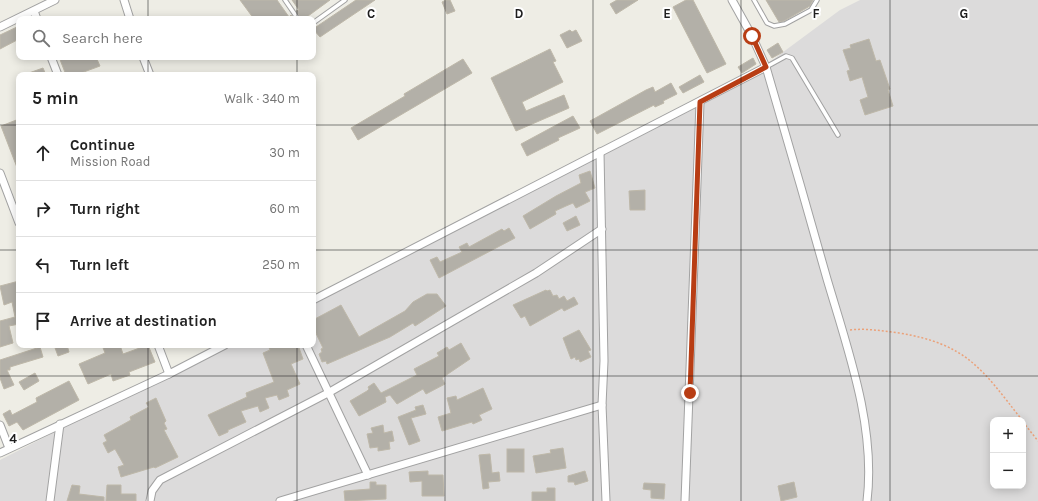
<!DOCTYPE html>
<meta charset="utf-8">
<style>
:root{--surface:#fff;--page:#f6f6f6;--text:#222;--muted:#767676;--line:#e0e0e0}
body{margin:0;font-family:Karla,sans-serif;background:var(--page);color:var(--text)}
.controls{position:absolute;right:12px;bottom:12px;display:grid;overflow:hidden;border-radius:8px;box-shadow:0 2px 10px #0003}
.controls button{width:36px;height:36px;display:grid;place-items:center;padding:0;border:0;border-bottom:1px solid var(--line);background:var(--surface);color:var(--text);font:20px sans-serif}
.stop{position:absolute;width:12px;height:12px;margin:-9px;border:3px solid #b83d14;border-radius:50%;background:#fff}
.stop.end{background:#b83d14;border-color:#fff;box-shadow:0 1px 4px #0008}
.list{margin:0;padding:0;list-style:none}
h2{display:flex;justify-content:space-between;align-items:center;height:52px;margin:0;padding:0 16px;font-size:17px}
h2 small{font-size:13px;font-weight:400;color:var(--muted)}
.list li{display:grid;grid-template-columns:26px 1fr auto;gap:12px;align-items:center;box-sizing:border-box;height:56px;padding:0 16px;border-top:1px solid var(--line)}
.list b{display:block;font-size:15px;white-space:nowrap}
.list p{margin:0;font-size:13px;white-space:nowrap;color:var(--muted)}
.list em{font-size:13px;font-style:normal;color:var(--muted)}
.icon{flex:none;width:22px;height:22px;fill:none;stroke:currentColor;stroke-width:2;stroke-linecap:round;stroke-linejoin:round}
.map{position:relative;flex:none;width:1038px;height:501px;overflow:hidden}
.search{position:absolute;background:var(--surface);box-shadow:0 2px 10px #0003;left:16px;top:16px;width:300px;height:44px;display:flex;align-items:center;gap:10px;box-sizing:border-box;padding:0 14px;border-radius:8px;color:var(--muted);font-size:15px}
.panel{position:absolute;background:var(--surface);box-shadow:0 2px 10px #0003;left:16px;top:72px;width:300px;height:276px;border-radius:8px}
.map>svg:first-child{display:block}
.residential{fill:#dcdbdb;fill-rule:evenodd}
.building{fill:#b3b0a8;stroke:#beb8a9}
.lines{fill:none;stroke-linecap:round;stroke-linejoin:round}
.lane-casing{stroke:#a2a2a2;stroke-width:5.5}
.street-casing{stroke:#a2a2a2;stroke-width:9}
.path{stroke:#eba179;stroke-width:1.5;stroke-dasharray:2 2;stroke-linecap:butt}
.lane{stroke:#fff;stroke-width:3.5}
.street{stroke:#fff;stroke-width:7}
.route{stroke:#b83d14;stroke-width:5}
.grid{fill:none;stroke:#1e1e1e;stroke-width:1;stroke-opacity:0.55}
.grid-label{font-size:13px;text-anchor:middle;font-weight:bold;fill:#1e1e1e;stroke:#fff;stroke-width:4;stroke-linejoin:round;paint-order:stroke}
</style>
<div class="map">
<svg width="1038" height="501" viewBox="0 0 1038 501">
<rect width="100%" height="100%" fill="#eeede5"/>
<path class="residential" d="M860 0H1038V501H0V460L225 345H313V299L771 61 840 10ZM993 420H1023V486H993Z"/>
<g class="building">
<path d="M240 0H277L289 17 291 15 294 19H254Z"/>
<path d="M292 0H330L304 19H301L296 11 299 10Z"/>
<path d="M356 0H375L320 37 313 29Z"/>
<path d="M446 0H450L455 11 447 14 442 2Z"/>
<path d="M617 0H638L616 14 610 4Z"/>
<path d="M686 0H693L726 64 707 73 673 7Z"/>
<path d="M766 0H813L810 6 784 21 779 22Z"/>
<path d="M19 26V39L0 49V35Z"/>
<path d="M570 30 572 32 576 30 582 41 567 48 560 35Z"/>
<path d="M869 39 876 61 880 60 890 89 888 90 893 106 865 115 860 100 868 97 862 77 850 81 847 71 850 70 843 50 851 48 850 45Z"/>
<path d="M778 43 783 52 772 58 767 50Z"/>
<path d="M550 49 556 61 553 62 563 82 522 102 526 111 564 95 569 108 516 131 491 78Z"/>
<path d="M59 57H96L100 66 81 73 82 75H66Z"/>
<path d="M753 58 756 64 742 73 738 67Z"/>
<path d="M463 59 472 73 358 140 351 128 405 96 404 94Z"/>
<path d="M43 68 46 75H26V74Z"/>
<path d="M700 75 704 82 683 93 679 87Z"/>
<path d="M671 83 677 94 663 101 664 103 655 107 654 105 597 134 590 121 646 90 653 87 655 92Z"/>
<path d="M573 116 580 128 558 138 559 140 527 156 521 144Z"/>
<path d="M19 119V169L18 170 1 126Z"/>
<path d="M590 171 595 188 585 192 590 201 576 208 573 203 566 206 555 211 556 214 530 229 523 216 556 196 581 183 579 175Z"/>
<path d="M645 190V210H630L629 191Z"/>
<path d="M576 216 580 225 567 231 563 223Z"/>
<path d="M509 228 515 238 439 278 430 260 437 257 440 262 462 252 459 247 467 243 469 247 502 229 504 231Z"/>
<path d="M19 281V324L9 326 13 343 0 347V321L15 317 12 302 4 305 0 286Z"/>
<path d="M546 290 547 291 550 290 553 296 557 295 559 299 564 296 567 301 574 297 578 304 564 311 562 308 530 326 525 316 521 318 513 305Z"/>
<path d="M427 294H437L446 306 415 326 413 323 390 337 327 364 326 361 322 362 319 354 322 352 321 349 323 348 313 327V320L341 305 359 337 405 311 413 302Z"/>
<path d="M579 330 591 350 588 351 591 357 580 362 579 359 576 360 575 357 571 359 563 338Z"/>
<path d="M461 343 470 359 442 378 445 384 426 394 423 389 397 404 390 395 385 397 386 402 359 416 350 401 367 391 369 389 368 387 374 383 381 393 417 375 414 369 439 356 437 353 447 347 449 350Z"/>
<path d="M54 345H67L69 352 58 356Z"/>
<path d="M102 345H120L123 354 148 345 155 362 129 372 130 375 113 381 111 374 88 384 79 364 105 353Z"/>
<path d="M268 345H298L303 359 291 364 300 384 287 390 289 396 279 400 277 395 265 398 269 408 260 412 258 406 241 411 246 422 228 430V432L219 436 208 415 247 397 246 393 274 382 263 353 270 350Z"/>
<path d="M40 347 43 357 10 367V370H7L14 385 4 389 0 378V360Z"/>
<path d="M35 373 39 381 24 390 19 382Z"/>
<path d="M69 381 79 400 23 430 17 422 9 426 3 414 10 410 12 415 37 402 36 398Z"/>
<path d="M483 388 492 409 479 415 482 420 473 424 472 422 442 431 438 417 451 413 447 398 456 396 457 400Z"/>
<path d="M156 398 166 421 164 423 167 429 164 430 178 457 155 468 154 467 121 477 118 467 124 465 115 449 108 453 103 443 107 441 104 435 131 420 130 417 149 407 146 403Z"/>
<path d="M423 405 426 414 411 418 420 441 409 445 398 417 416 410 415 407Z"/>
<path d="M383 425 384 433 392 431 394 441 389 442 390 449 378 451V447L370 448 367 434 373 433 371 428Z"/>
<path d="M563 448 566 468 536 473 533 456 551 453 550 450Z"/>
<rect x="507" y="449" width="17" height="23"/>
<path d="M490 454 492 473 499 472 500 481 488 482 489 488 483 489 479 455Z"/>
<path d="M428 471V475H443L444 496H422V481L410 482 409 472Z"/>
<path d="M585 471 588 481 575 485 574 482H568V476Z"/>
<path d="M370 482H376V485H386V499L345 501 344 491 370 489Z"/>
<path d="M794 482 797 497 781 501 778 486Z"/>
<path d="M644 483 665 484 664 499 651 498V490L643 489Z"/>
<path d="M72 485 80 486 79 494 104 497V501H67Z"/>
<path d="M107 485H121V494H136V501H106Z"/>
<path d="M547 488H555V501H532V492H547Z"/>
</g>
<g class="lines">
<defs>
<g id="lane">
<path d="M285 0 298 19"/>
<path d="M754 0 767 23 774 26 785 24 811 10 817 0"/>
<path d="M313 23 345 0"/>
<path d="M766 67 786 56 792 58 838 135"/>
</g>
<g id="street">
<path d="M124 0 130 19"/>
<path d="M732 0 752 36 766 67C787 138 807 208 827 279 848 350 876 427 867 501"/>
<path d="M34 11 37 19"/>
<path d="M0 27 55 0"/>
<path d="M51 57 58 75"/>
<path d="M143 57 150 75"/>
<path d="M600 152 604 361 602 405 606 501"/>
<path d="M0 173 19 223"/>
<path d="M313 300 766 67"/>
<path d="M158 345 169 374"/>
<path d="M306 345 368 475"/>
<path d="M0 425 9 448"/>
<path d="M0 453 169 374 225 345"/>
<path d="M50 501 60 424"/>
<path d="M150 501 152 491 160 480 328 393 536 273 602 229"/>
<path d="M280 501 602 405"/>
<path d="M685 501 700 103"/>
</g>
</defs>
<use href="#lane" class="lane-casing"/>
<use href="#street" class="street-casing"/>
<g class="path">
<path d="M850 330C867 328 882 331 899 333 967 344 982 369 1022 420"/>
<path d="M1023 422 1038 441"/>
</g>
<use href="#lane" class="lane"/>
<use href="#street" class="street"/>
</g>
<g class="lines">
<path class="route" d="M690 393 700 102 766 67 752 36"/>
</g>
<path class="grid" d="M148 0V19M297 0V19M445 0V501M593 0V501M741 0V501M890 0V501M148 57V75M297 57V75M0 125H19M313 125H1038M0 250H19M313 250H1038M148 345V501M297 345V501M0 376H1038"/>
<g class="grid-label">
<text x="371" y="18">C</text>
<text x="519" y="18">D</text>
<text x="667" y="18">E</text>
<text x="816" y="18">F</text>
<text x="964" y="18">G</text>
<text x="13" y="443">4</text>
</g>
</svg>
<div class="controls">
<button>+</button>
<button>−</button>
</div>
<div class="stop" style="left:752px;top:36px"></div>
<div class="stop end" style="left:690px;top:393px"></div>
<div class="search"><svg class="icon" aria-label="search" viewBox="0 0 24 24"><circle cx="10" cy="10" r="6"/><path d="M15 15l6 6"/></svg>Search here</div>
<section class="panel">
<h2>5 min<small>Walk · 340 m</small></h2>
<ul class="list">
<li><svg class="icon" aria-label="ahead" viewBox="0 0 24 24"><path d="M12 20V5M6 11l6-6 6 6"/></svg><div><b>Continue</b><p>Mission Road</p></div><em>30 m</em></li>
<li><svg class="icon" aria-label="right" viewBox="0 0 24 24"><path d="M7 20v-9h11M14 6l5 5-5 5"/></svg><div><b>Turn right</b></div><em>60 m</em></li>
<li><svg class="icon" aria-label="left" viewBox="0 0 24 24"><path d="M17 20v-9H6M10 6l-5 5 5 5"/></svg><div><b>Turn left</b></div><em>250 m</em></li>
<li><svg class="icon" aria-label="arrive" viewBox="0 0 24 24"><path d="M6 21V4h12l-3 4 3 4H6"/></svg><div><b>Arrive at destination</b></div></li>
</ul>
</section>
</div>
